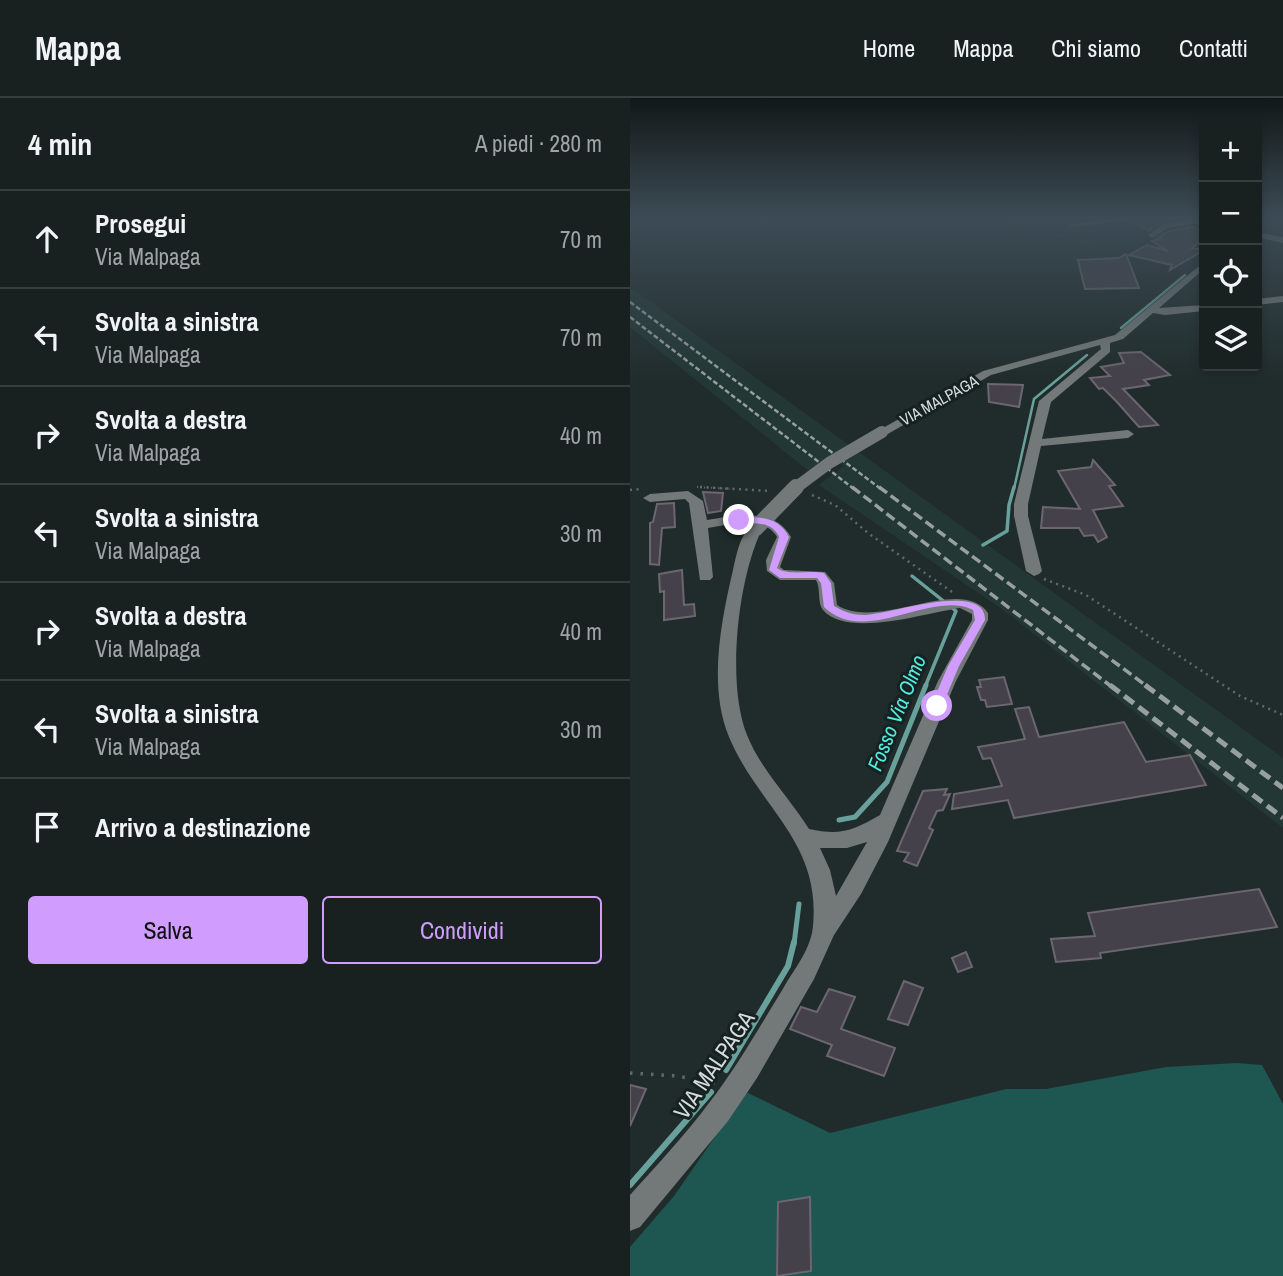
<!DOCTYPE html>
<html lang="it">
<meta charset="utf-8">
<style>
:root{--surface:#182120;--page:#252e2d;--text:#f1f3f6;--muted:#9fa3a5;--line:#363e3e;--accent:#d09dfe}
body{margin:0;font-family:"Archivo Narrow",sans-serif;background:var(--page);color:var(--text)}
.controls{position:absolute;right:21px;top:21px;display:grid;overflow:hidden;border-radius:7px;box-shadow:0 4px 10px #0003}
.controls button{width:63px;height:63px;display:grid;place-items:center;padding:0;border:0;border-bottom:2px solid var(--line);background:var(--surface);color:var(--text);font:35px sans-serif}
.stop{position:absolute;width:21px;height:21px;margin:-16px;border:5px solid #d09dfe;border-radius:50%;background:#fff}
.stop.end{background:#d09dfe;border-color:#fff;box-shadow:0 2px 7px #0008}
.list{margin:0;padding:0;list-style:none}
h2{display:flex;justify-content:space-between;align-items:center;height:91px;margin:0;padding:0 28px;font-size:30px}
h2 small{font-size:23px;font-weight:400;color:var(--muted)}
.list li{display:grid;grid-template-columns:46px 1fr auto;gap:21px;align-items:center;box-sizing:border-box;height:98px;padding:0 28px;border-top:2px solid var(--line)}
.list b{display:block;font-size:26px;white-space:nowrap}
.list p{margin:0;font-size:23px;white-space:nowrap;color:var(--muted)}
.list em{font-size:23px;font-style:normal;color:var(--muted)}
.actions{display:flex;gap:14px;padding:21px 28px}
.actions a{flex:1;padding:16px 0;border:2px solid var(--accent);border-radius:7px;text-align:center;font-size:24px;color:var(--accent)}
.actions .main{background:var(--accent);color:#111}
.icon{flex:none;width:38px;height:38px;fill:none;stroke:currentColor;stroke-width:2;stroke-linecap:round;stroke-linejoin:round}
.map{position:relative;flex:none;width:653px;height:1178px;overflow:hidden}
header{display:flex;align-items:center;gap:42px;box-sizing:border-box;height:98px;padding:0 35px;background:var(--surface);border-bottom:2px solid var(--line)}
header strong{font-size:33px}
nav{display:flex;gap:38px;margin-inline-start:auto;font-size:24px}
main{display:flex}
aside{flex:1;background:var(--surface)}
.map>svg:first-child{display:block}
.built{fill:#233735}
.green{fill:#1e5651}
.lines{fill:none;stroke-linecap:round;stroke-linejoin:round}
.stream-far3{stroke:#68a09b;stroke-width:2.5}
.stream-far2{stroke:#68a09b;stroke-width:3.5}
.stream-far1{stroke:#68a09b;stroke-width:5}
.stream{stroke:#68a09b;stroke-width:6}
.building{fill:#45414a;stroke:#6b6670;stroke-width:2}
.path-far2{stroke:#606a69;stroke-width:2;stroke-dasharray:1 2.5;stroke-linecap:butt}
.path-far1{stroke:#606a69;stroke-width:2.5;stroke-dasharray:2 4.5;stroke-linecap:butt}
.path{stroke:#606a69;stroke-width:3.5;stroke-dasharray:2.5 8;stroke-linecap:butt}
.minor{fill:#737978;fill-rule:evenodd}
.rail-far2{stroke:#97a09f;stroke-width:2.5;stroke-dasharray:5 2.5;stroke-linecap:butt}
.rail-far1{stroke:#97a09f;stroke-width:3.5;stroke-dasharray:10 4.5;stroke-linecap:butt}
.rail{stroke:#97a09f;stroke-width:5;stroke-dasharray:12 6;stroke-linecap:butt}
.minor-bridge-far1{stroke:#737978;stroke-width:12}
.minor-bridge{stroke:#737978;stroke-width:16}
.route{fill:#d09dfe}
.labels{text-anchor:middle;stroke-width:6;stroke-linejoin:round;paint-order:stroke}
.far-street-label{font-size:16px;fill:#d5dcdb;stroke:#162221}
.water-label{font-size:21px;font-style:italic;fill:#56ebdf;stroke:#162221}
.near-street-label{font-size:23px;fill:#d5dcdb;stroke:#162221}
</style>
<header>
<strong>Mappa</strong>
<nav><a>Home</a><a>Mappa</a><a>Chi siamo</a><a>Contatti</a></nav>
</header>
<main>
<aside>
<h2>4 min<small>A piedi · 280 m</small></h2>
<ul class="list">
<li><svg class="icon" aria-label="ahead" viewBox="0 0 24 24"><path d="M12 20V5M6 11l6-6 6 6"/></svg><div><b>Prosegui</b><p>Via Malpaga</p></div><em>70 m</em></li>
<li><svg class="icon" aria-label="left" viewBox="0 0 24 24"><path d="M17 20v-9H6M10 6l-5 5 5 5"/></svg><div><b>Svolta a sinistra</b><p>Via Malpaga</p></div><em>70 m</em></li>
<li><svg class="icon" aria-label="right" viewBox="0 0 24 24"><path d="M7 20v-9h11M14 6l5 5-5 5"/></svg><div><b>Svolta a destra</b><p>Via Malpaga</p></div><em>40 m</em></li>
<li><svg class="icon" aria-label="left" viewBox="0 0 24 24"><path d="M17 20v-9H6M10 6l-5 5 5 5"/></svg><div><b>Svolta a sinistra</b><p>Via Malpaga</p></div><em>30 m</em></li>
<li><svg class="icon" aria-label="right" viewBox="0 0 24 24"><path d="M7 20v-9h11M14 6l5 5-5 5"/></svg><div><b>Svolta a destra</b><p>Via Malpaga</p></div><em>40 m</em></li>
<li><svg class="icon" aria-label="left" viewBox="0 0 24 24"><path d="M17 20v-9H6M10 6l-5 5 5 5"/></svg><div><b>Svolta a sinistra</b><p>Via Malpaga</p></div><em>30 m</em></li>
<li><svg class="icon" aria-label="arrive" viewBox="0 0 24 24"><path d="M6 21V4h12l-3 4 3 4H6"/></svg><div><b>Arrivo a destinazione</b></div></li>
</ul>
<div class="actions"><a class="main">Salva</a><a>Condividi</a></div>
</aside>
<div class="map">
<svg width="653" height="1178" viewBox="0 0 653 1178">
<rect width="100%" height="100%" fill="#202c2b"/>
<g class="built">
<path d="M408 119H449L457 125 492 123 461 149 381 125Z"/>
<path d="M0 189 653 660V730L372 511 189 387 214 368 202 360 181 375 0 229Z"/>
</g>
<path class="green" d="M607 965 632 967 653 1006V1178H0V1149L44 1098 116 994 200 1035 376 991H416L536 969Z"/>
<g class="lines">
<g class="stream-far3">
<path d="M491 230 555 177"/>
<path d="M384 391 404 301 457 257"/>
</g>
<g class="stream-far2">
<path d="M353 447 377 433 379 407 384 389"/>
<path d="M282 478 326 513 295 589"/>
</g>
<g class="stream-far1">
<path d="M209 722 225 719 257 684 296 587"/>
<path d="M164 846 169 806"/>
</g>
<g class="stream">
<path d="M96 972 158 868 164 844"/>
<path d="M0 1087 81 994"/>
</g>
</g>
<g class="building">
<path d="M528 119 547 121 531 124 519 133 504 124Z"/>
<path d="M563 129 574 134V140L562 150 574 152 540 172 542 167 499 157 517 147 538 153 522 143 531 140 528 139 539 133Z"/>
<path d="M496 156 509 190 455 191 448 162 489 160Z"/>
<path d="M511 254 540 277 514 282 519 287 493 291 528 327 509 329 487 304 473 290 469 291 460 280 480 278 471 269 494 265 489 255Z"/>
<path d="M358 286 393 287 389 309 359 304Z"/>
<path d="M463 362 485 387 479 388 493 408 463 412 477 439 468 444 464 437 454 438 449 430H411L413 409 450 411 428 373 461 369Z"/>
<path d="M73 394 93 395 91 413 78 415Z"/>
<path d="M44 405 45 429 32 430 29 467 20 466V425L23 424 27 406Z"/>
<path d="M52 472 54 507 64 506 65 518 34 522V493L30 494 29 476Z"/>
<path d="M374 579 382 606 357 609 355 602H351L347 589H351L349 582Z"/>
<path d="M399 609 409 639 494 624 516 664 560 657 576 687 384 720 378 702 322 711 324 696 372 688 361 660 353 661 348 649 395 641 385 611Z"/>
<path d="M317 691 314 697 320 696 313 712 307 713 299 730 303 732 287 768 274 763 279 755 267 753 293 693Z"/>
<path d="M629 791 647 829 470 855 471 860 426 864 421 841 465 838 458 815Z"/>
<path d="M336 854 342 869 328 874 322 860Z"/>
<path d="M274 883 293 890 278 927 258 921Z"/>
<path d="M199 891 225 899 211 931 265 950 254 978 197 958 202 947 160 931 171 909 187 914Z"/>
<path d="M0 987 16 991 0 1028Z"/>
<path d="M180 1099 181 1173 147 1178 148 1104Z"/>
</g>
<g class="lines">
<path class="path-far2" d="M67 389 102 391"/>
<g class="path-far1">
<path d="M70 389 140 393"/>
<path d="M0 392 11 391"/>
<path d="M182 397 205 407 238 435 322 494"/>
<path d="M414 481 456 497 610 598 653 617"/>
</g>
<path class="path" d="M0 975 47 978 85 985"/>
<g class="minor">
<path d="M497 119H525L442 129 438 127Z"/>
<path d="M574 120V124L538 130 522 140 518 137 533 126Z"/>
<path d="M627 134 653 139V145L627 139Z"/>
<path d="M574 164V171L529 210 574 207V213L535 217 523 215 493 241 480 245V254L421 304 412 341 498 332 504 336 498 340 411 348 398 406V418L412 473 409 476 404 478 396 473 384 418V406L409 303 471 251 470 247 361 277 256 337H248L246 334 353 273 485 237Z"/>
<path d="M653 198V204L627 207V201Z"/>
<path d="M58 393 73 403 77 422C106 417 144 409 161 439L150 469 154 472 195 474 204 485 207 507C249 534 330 476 358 515V522L326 583 258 744 231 796 204 837 184 881 127 980 98 1023 10 1129 0 1133V1097C27 1067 55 1037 79 1005 107 969 130 928 154 889 165 870 181 851 183 828 191 743 129 710 99 639 78 589 91 523 103 472 106 459 111 430 125 427L132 431C108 480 96 585 117 637 131 672 159 699 179 731 211 738 224 732 250 717L308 583 342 522V516L330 510C298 514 218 541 193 512 187 505 191 490 186 482H150L137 473 136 462 147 439C135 417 98 427 78 430L83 479 80 482H70L59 405 55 401 20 404 13 400 20 396ZM237 744 206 798 200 772 190 750H217Z"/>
</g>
<g class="rail-far2">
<path d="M0 204 251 391"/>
<path d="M0 219 224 391"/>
</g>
<g class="rail-far1">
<path d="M222 389 482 589"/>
<path d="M249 389 518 589"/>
</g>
<g class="rail">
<path d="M480 587 653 720"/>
<path d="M515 587 653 690"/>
</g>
<path class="minor-bridge-far1" d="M164 391 199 365 252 334"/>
<path class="minor-bridge" d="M125 431 166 389"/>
</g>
<linearGradient id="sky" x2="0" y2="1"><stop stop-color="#121818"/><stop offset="0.42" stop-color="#3c4b55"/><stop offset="1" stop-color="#3c4b55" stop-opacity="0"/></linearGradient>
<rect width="653" height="284" fill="url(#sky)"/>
<path class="route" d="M106 420C127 418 149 418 159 439L147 470C158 478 179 472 194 475L201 485 204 508C214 514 223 517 235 517 258 517 356 482 355 522L329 568 311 611 307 612 301 608 318 568 345 522 343 512C302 491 235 549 194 509L191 485 187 480H150L139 472 149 439C141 421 122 427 106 424Z"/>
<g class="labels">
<g class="far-street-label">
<text transform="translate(309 302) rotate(-29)" y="6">VIA MALPAGA</text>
</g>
<g class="water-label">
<text transform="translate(267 615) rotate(-68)" y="7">Fosso Via Olmo</text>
</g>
<g class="near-street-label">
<text transform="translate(84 967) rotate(-56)" y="8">VIA MALPAGA</text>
</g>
</g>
</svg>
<div class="controls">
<button>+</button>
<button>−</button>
<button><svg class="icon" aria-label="locate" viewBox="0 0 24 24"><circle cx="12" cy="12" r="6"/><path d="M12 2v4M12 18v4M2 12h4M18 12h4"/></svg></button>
<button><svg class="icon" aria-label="layers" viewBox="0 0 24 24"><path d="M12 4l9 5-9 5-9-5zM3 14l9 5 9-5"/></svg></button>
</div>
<div class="stop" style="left:307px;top:608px"></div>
<div class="stop end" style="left:109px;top:422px"></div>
</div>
</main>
